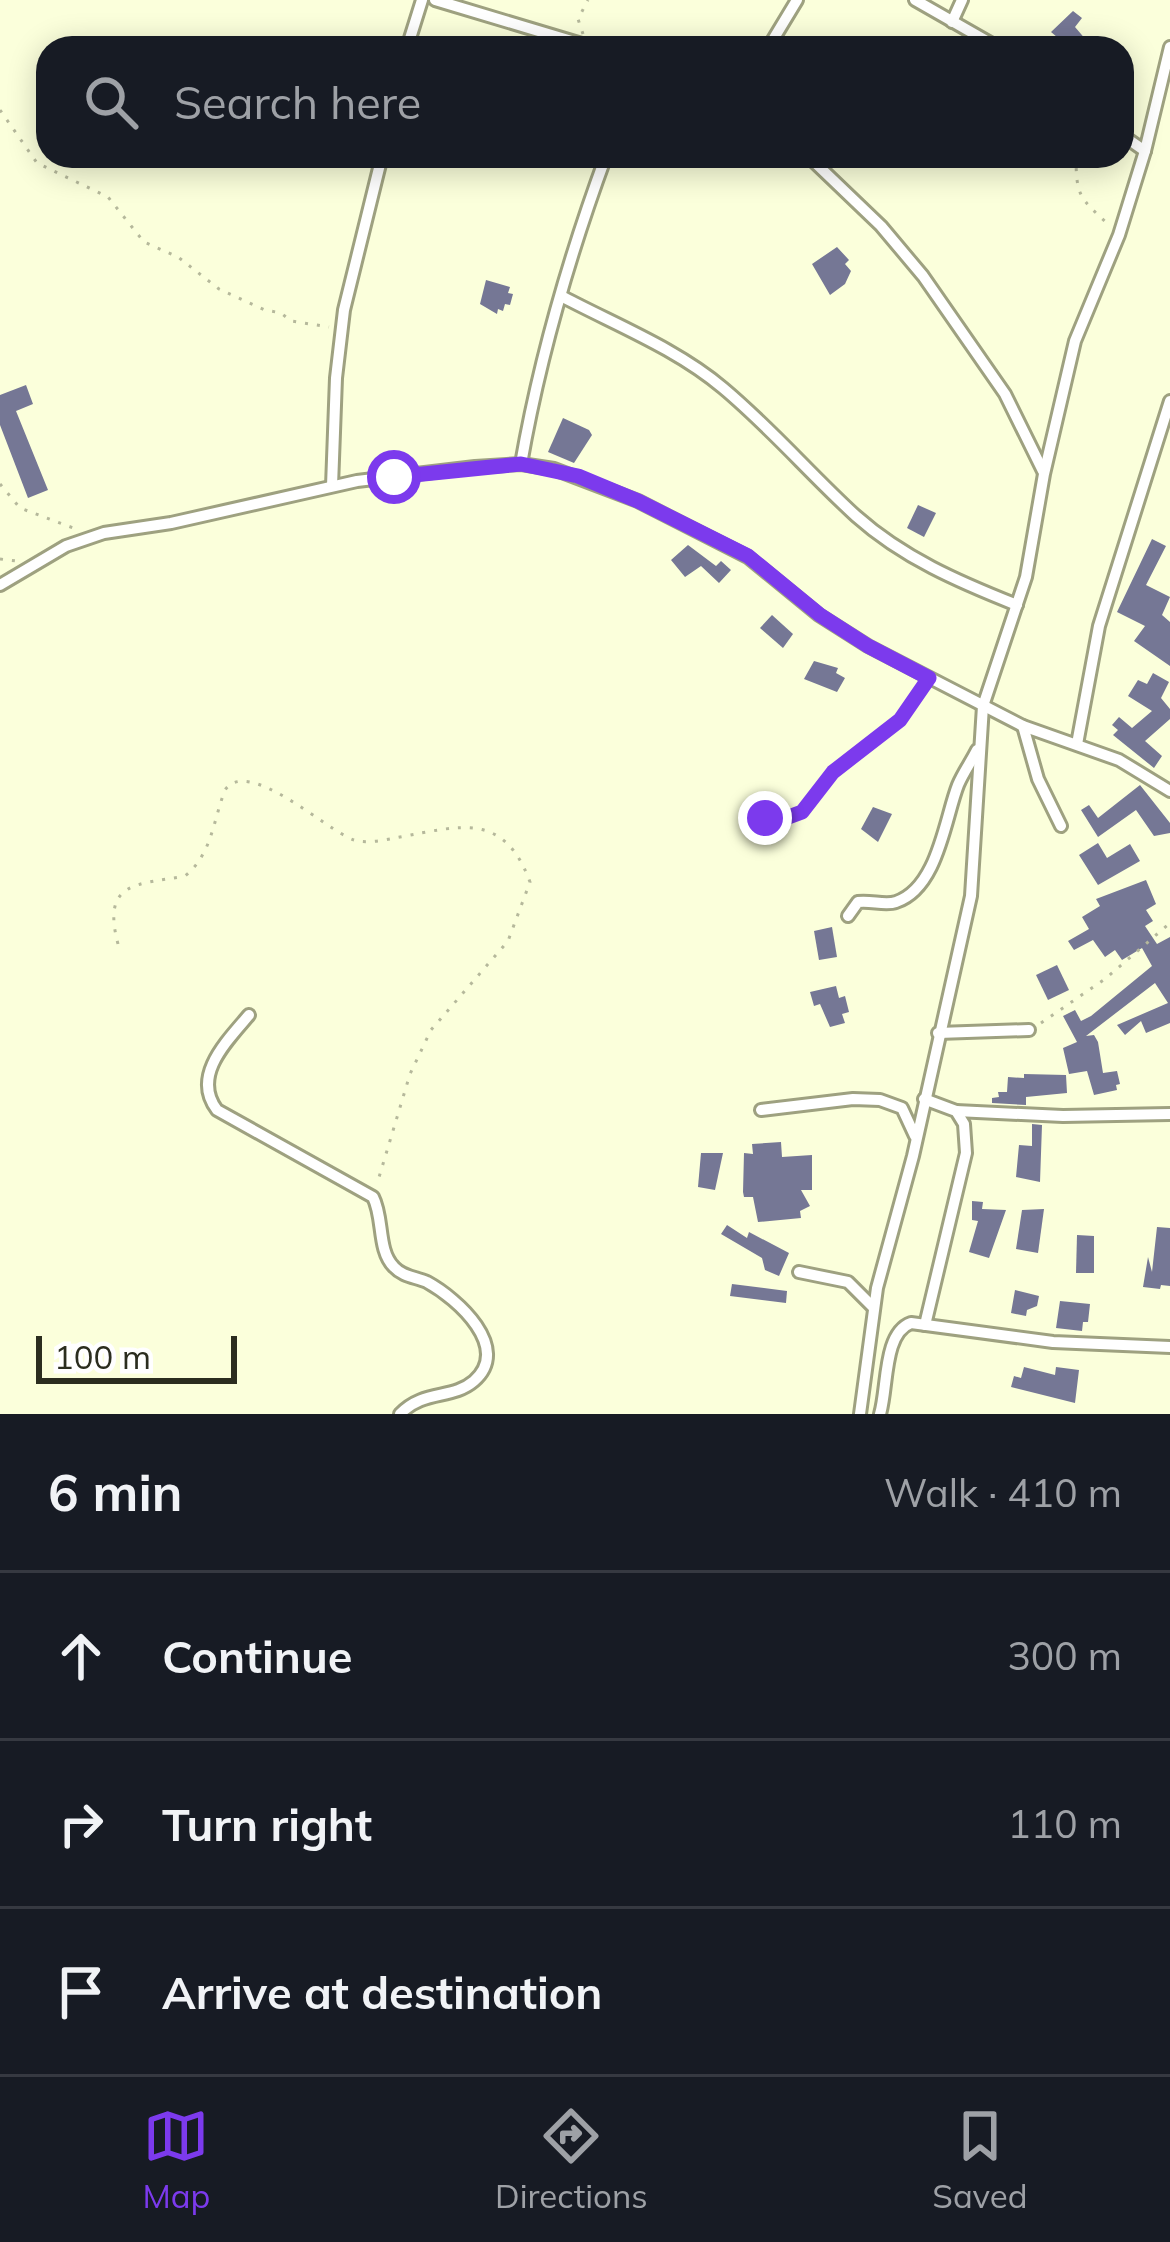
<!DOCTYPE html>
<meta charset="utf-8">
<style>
:root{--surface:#171b24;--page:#242831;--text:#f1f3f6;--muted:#9ea1a6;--line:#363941;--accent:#7c3aed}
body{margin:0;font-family:Mulish,sans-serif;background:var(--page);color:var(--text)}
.scale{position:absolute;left:36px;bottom:30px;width:201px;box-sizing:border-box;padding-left:12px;border:6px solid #2b2d1f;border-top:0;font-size:33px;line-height:42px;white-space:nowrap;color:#2b2d1f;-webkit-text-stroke:9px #fff;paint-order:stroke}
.stop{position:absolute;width:36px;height:36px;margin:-27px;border:9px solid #7c3aed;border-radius:50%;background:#fff}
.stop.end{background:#7c3aed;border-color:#fff;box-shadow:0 3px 12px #0008}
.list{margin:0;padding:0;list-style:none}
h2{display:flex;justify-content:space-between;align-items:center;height:156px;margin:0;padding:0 48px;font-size:51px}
h2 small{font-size:39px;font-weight:400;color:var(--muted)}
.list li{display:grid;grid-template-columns:78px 1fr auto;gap:36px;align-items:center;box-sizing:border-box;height:168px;padding:0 48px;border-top:3px solid var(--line)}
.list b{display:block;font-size:45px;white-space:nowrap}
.list em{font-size:39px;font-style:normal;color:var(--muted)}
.icon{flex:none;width:66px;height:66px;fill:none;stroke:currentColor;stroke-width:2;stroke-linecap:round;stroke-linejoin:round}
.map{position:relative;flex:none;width:1170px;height:1414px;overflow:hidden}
.search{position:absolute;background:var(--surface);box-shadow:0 6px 30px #0003;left:36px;right:36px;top:36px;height:132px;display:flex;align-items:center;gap:30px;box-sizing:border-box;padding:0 42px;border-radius:36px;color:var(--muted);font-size:45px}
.sheet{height:660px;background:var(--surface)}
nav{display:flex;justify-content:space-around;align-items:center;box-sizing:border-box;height:168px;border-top:3px solid var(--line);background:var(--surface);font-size:33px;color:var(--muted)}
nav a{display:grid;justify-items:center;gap:6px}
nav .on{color:var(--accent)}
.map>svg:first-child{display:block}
.building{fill:#757795}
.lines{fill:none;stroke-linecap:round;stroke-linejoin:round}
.street-casing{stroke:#9ea180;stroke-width:16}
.path{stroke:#b5b89b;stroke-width:3;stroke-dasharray:3 9;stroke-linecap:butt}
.street{stroke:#fff;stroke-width:10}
.route{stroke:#7c3aed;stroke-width:15}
</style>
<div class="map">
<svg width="1170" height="1414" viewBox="0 0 1170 1414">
<rect width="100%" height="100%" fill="#fbffdb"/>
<g class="building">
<path d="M1073 11 1082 18 1075 27 1093 48H1059L1063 42 1051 32Z"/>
<path d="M837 247 849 260 845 264 851 271 845 284 830 295 812 264Z"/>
<path d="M486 280 510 287 508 293 513 294 510 305 505 304 503 311 498 309 497 314 480 304Z"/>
<path d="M26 385 33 404 16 411 48 490 28 498 0 425V395Z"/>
<path d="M563 418 589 430 592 435 574 463 548 452Z"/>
<path d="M918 505 936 513 924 537 907 528Z"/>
<path d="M1152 539 1166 546 1146 585 1170 597 1162 615 1170 622V666L1134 641 1145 626 1117 612Z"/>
<path d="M688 545 716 566 721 561 731 570 719 583 701 566 685 577 671 560Z"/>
<path d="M772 615 793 634 783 648 760 628Z"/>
<path d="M814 661 838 668 836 673 845 678 837 692 804 679Z"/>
<path d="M1153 673 1169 682 1161 698 1170 709V719L1145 741 1162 756 1154 768 1113 735 1118 730 1112 725 1119 717 1132 728 1152 711 1128 696 1138 680 1147 684Z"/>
<path d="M1140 785 1170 823V833L1154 836 1136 810 1098 837 1081 810 1089 805 1098 818Z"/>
<path d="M873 807 892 814 878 842 861 829Z"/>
<path d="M1098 843 1107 858 1130 844 1140 861 1098 885 1079 855Z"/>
<path d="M1146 880 1156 904 1146 910 1153 921 1145 926 1157 944 1170 937V1023L1146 1033 1141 1021 1125 1035 1117 1025 1168 1003 1155 983 1086 1036 1094 1035 1098 1042 1103 1073 1117 1071 1120 1084 1116 1085 1117 1090 1094 1095 1087 1071 1069 1074 1063 1048 1077 1042 1063 1016 1075 1010 1081 1021 1091 1016 1152 966 1142 948 1122 960 1115 950 1105 957 1093 940 1074 950 1068 941 1089 929 1082 917 1100 906 1096 899Z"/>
<path d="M832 927 837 957 819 960 814 931Z"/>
<path d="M1057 965 1069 990 1048 1000 1036 975Z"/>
<path d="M836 986 839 998 845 996 849 1012 842 1014 845 1023 830 1027 820 1004 814 1006 810 992Z"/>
<path d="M1024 1074 1066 1075 1067 1093 1026 1097V1105L992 1103V1098L999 1097 998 1092H1007L1008 1077 1024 1078Z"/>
<path d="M1032 1124 1042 1125 1040 1182 1016 1177 1019 1145 1032 1146Z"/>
<path d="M781 1142 782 1157 812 1155V1190H801L810 1206 800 1211 801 1218 758 1222 753 1197H744L743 1192 744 1153 753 1154 752 1144Z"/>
<path d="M701 1153H723L715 1190 698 1187Z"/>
<path d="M972 1201 983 1202 982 1209 1006 1210 989 1258 969 1252 978 1221 972 1220Z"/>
<path d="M1044 1209 1038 1253 1016 1249 1022 1210Z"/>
<path d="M727 1225 747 1238 749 1232 789 1253 779 1276 765 1270 762 1258 721 1234Z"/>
<path d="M1157 1227 1170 1228V1286L1161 1285 1160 1289 1143 1287 1148 1257 1152 1272Z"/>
<path d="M1077 1235 1094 1236V1273H1076Z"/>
<path d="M732 1284 787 1291 786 1303 730 1296Z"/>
<path d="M1015 1290 1039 1296 1037 1306 1027 1310 1026 1316 1011 1313Z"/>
<path d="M1060 1301 1090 1304 1088 1322H1083L1082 1331 1056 1328Z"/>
<path d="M1024 1367 1055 1375 1056 1367 1079 1370 1075 1403 1011 1387 1014 1376 1021 1378Z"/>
</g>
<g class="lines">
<defs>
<g id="street">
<path d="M435 0 595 48"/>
<path d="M915 0 999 48"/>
<path d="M952 22 962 0"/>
<path d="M407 48 422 0"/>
<path d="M768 48 797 0"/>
<path d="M1122 135 1145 151"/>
<path d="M808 156 881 226 923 276 1005 394 1043 471"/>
<path d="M563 297C616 325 677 349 723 388 771 428 811 475 856 516 903 558 959 582 1017 605"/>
<path d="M521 464C539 361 570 254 606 156"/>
<path d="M332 486 336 378 344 310 382 156"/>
<path d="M0 585 66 546 104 533 171 523 357 481 475 467 521 464 554 469 638 501 748 557 819 615 868 646 1023 726 1119 760 1170 791"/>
<path d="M1023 726 1038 779 1061 826"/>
<path d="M1077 744 1099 626 1170 401"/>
<path d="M848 916 858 902C871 900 885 906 896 902 938 888 945 818 958 785 963 773 971 762 977 750"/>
<path d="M249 1015C227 1041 191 1076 217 1110L373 1197C384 1218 377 1250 394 1267 403 1277 416 1277 427 1282 458 1299 512 1348 474 1381 452 1400 424 1389 400 1414"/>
<path d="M938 1033 1029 1030"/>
<path d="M924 1099 956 1111 964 1124 966 1153 925 1325"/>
<path d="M761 1110 853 1099 880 1100 902 1108 915 1136"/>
<path d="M956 1111 1063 1116 1170 1114"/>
<path d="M799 1272 848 1282 874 1308"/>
<path d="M860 1414 877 1288 913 1156 971 896 983 706 1026 577 1044 474 1075 341 1119 235 1145 151 1170 47"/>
<path d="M880 1414C888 1388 883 1333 911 1323L1053 1342 1170 1347"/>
</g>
</defs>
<use href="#street" class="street-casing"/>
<g class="path">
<path d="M583 34 578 19 588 0"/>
<path d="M0 110 37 163 108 197 144 242 178 257 219 289 265 310 281 313 291 321 329 327"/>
<path d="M1076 156C1076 197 1080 198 1109 225"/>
<path d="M0 484 20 508 76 529"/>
<path d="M0 559 16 561"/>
<path d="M765 818 783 819 802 812 833 772 900 720 922 690"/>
<path d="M118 944C101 880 138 885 185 876 212 854 213 821 225 790 248 756 327 831 354 840 368 844 385 840 400 837 460 826 504 811 530 882L508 941 431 1030 410 1074 377 1184"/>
<path d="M1041 1023 1105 979 1170 923"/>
</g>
<use href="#street" class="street"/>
</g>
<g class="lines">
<path class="route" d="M394 477 521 464 578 476 638 501 748 556 820 615 868 646 929 678 900 720 833 772 802 812 783 819 765 818"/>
</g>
</svg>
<div class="scale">100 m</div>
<div class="stop" style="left:394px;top:477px"></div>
<div class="stop end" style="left:765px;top:818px"></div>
<div class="search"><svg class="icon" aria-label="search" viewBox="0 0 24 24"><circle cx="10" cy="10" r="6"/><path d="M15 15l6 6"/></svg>Search here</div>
</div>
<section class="sheet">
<h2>6 min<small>Walk · 410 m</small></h2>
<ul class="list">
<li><svg class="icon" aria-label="ahead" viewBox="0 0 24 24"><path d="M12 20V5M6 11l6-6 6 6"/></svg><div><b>Continue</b></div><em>300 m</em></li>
<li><svg class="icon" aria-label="right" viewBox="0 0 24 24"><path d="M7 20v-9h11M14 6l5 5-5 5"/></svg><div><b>Turn right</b></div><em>110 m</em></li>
<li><svg class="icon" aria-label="arrive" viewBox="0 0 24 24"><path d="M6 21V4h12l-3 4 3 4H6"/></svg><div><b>Arrive at destination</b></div></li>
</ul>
</section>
<nav>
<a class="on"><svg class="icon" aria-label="map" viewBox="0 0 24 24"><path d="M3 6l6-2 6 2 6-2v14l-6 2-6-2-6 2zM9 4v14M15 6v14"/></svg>Map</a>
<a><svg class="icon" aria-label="directions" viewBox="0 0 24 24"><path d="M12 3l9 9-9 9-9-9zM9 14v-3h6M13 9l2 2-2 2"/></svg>Directions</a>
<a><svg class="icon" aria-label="saved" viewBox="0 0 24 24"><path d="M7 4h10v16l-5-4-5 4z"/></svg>Saved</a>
</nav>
